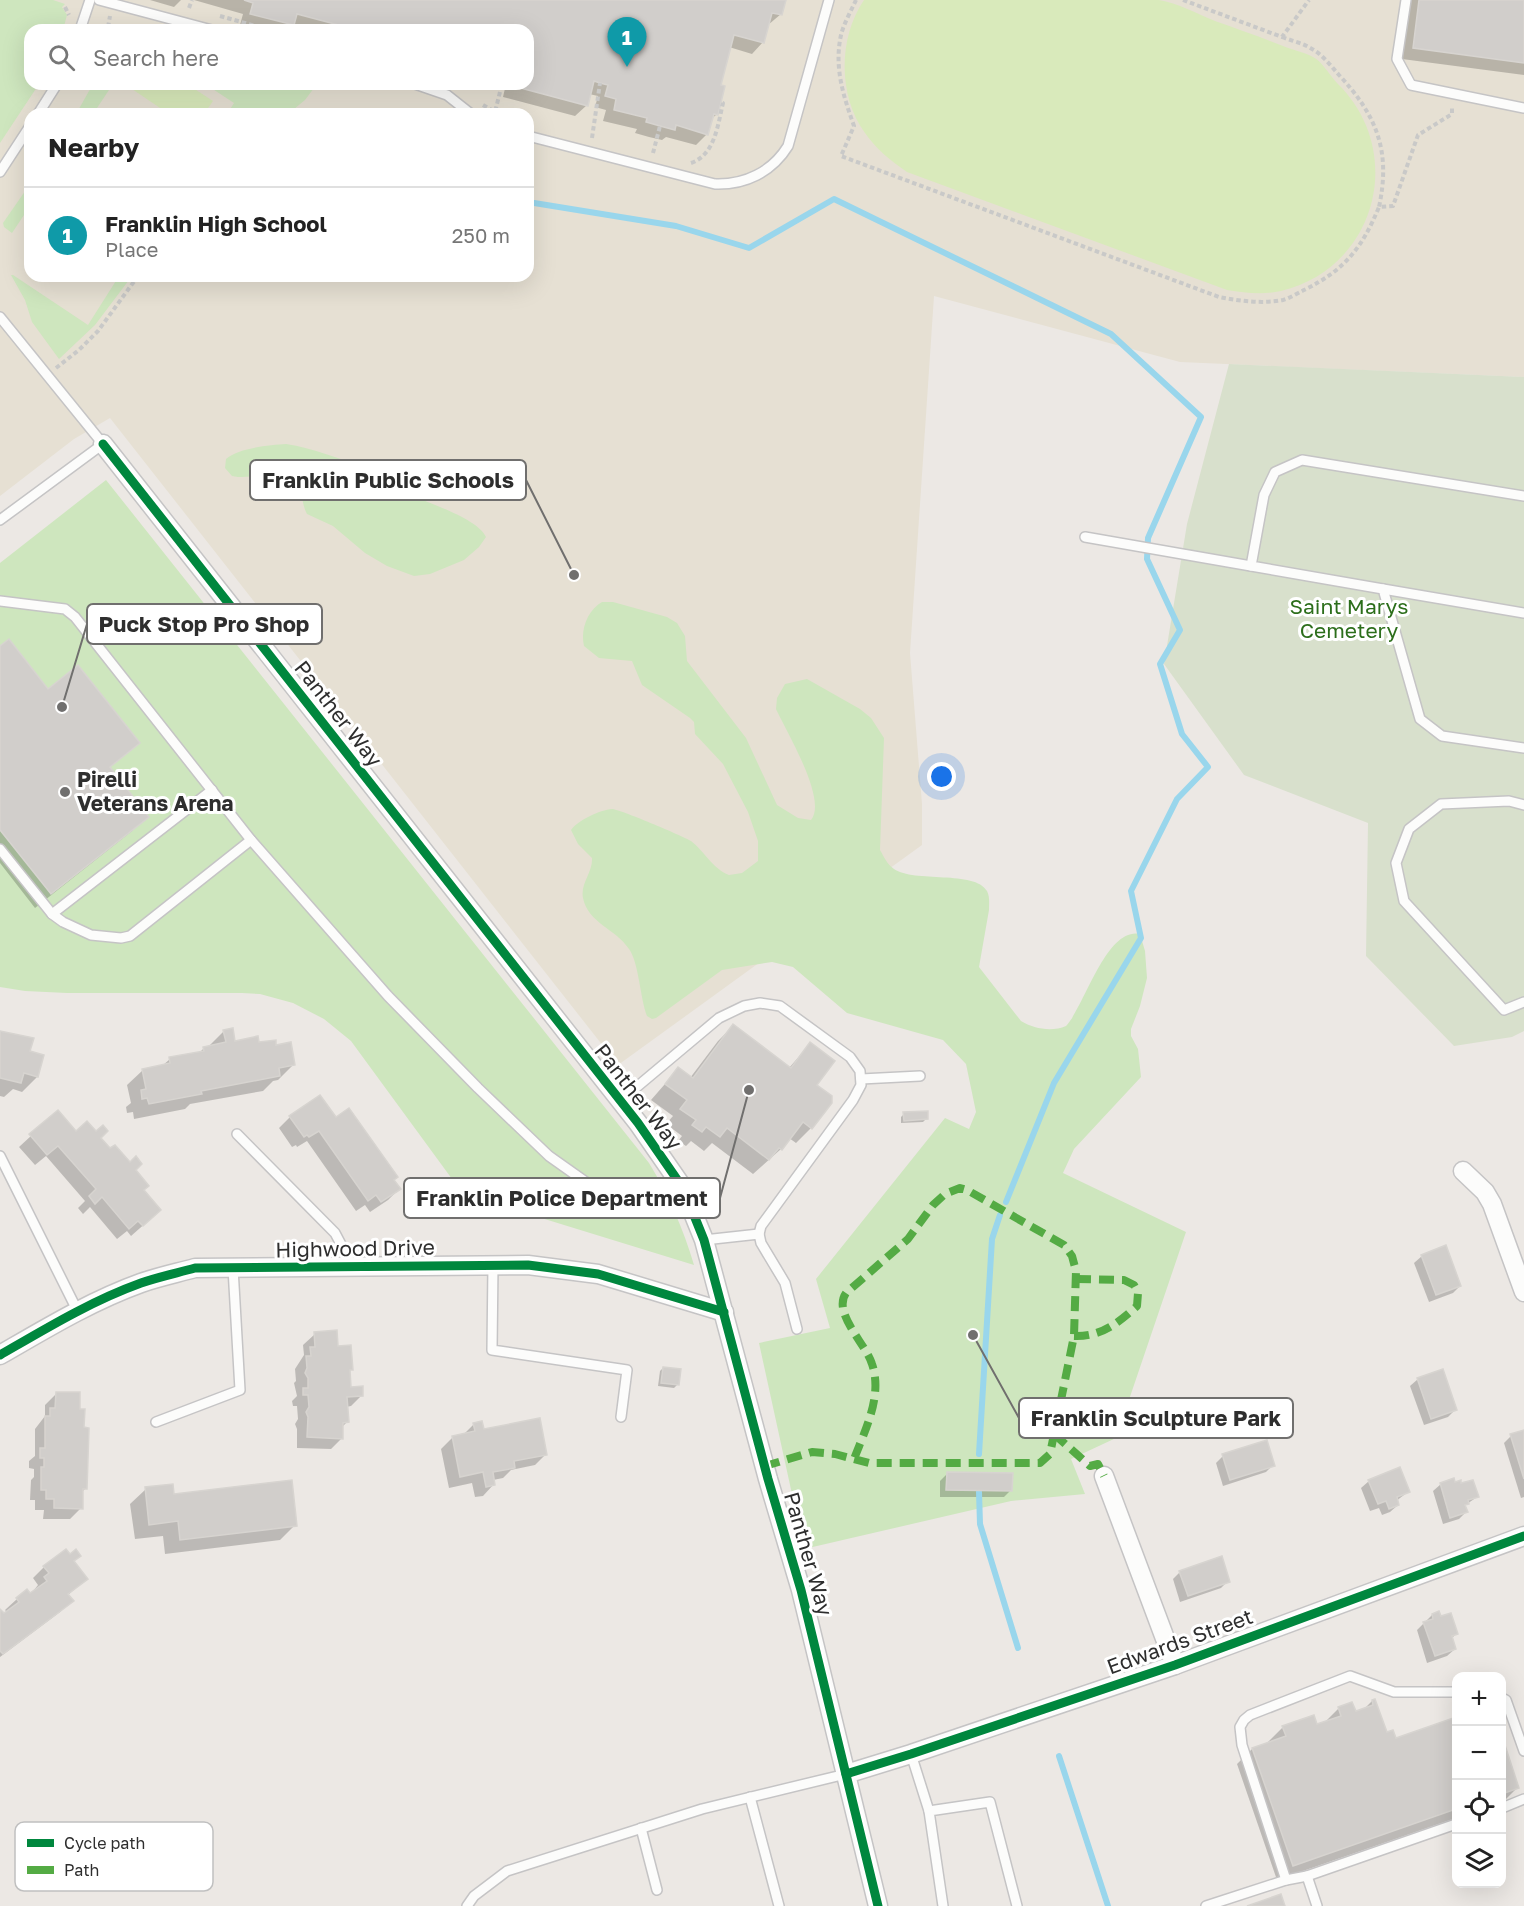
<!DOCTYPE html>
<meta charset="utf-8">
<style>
:root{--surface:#fff;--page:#f2f2f2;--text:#222;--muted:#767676;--line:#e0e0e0;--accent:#706f6e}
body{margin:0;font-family:"Golos Text",sans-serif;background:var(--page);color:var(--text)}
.controls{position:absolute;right:18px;bottom:18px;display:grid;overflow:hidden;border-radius:12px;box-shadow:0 6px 24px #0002}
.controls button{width:54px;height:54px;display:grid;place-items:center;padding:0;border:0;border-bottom:2px solid var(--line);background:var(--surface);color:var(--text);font:30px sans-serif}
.you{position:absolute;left:942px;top:777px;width:21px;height:21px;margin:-15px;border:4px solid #fff;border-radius:50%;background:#1a73e8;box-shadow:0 0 0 9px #1a73e833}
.badge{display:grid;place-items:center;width:39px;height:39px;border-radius:50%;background:var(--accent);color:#fff;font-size:20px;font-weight:700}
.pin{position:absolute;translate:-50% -50px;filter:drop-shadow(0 2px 3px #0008)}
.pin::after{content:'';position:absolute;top:32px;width:21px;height:18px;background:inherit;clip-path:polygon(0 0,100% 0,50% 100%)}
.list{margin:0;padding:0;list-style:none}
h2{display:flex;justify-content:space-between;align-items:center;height:78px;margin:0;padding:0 24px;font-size:26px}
h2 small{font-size:20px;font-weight:400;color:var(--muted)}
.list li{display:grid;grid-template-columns:39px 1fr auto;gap:18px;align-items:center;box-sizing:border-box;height:96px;padding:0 24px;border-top:2px solid var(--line)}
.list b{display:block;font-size:22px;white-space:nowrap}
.list p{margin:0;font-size:20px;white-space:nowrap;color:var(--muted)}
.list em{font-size:20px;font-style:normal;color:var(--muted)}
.icon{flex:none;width:33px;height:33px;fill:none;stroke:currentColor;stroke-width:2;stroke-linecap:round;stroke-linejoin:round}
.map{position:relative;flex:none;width:1524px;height:1906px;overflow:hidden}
.search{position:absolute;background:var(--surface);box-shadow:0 6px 24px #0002;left:24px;top:24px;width:510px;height:66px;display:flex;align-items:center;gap:15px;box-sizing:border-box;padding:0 21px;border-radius:18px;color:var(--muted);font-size:22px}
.panel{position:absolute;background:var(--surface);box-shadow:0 6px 24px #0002;left:24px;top:108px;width:510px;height:174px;border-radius:18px}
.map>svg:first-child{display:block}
.education{fill:#e6e0d3;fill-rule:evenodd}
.green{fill:#cee6be}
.cemetery{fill:#d8e0cc}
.pitch{fill:#d9eabb}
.shadow{fill:#0003}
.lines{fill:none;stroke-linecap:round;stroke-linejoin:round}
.stream{stroke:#99d6ec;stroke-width:6}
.building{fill:#d1cecb;stroke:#d7d4d0;stroke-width:1.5}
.lane-casing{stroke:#c5c4c5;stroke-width:12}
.street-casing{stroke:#c5c4c5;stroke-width:21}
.path{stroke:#c9c9c8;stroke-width:4;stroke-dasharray:4.5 3;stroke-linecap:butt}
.lane{stroke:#fcfcfb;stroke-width:9}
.street{stroke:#fcfcfb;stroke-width:18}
.quiet{stroke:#54ab44;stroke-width:8;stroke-dasharray:15 8;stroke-linecap:butt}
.cycleway-casing{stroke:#fff;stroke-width:13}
.cycleway{stroke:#00873e;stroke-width:9}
.poi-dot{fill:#706f6e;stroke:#fff;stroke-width:2}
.labels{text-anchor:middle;stroke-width:6;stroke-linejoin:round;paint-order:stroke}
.park-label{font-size:21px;fill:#2c6e1b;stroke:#fff}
.street-label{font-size:21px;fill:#2e2e2e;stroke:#fff}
.poi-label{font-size:21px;font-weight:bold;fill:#2e2e2e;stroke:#fff;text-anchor:start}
.key{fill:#fff;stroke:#c0c0c0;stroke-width:1.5}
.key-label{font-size:16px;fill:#2e2e2e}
.leader{fill:none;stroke:#706f6e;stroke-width:2}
.callout-dot{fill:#706f6e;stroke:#fff;stroke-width:2}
.callout{fill:#fff;stroke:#706f6e;stroke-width:2}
.callout-label{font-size:22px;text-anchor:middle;font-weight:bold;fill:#2e2e2e}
</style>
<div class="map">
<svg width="1524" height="1906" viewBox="0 0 1524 1906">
<rect width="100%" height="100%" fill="#ece8e4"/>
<path class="education" d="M0 0H1524V377L1180 362 934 296 910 653 922 804V845L618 1065 110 418 74 439 0 496ZM30 30H528V84H30ZM30 114H528V276H30Z"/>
<g class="green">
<path d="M0 0H53L65 4 62 7 67 15 63 30H30V84H39L0 143Z"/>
<path d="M93 84H113L93 114H76Z"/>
<path d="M205 84H300L314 88 305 100 288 114H227L234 103Z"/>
<path d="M30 184V206L12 233 4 227 3 223Z"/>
<path d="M11 275H13L88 325 119 276H132L95 325 59 359 32 322 25 300Z"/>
<path d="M286 444C313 448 340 459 366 468 376 472 383 482 393 487 414 499 477 516 486 537L479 547 464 560 430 574 414 576 387 566 365 553 333 526 307 514C303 507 303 499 300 491 291 471 255 477 238 477L232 476 225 468 226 459C238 448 269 445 286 444Z"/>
<path d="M106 480 649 1163C669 1196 683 1228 694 1265L463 1194 351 1041 324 1019 293 1003 260 994 242 993H67L25 991 0 987V563Z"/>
<path d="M602 602H613L667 617 677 623 685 636 687 661 746 738 777 805 798 818 811 820C828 800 786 731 776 709L777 698 785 684 807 679 860 709 871 718 884 738 880 850C884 857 887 864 894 869 914 883 975 870 987 891 990 897 989 904 989 910L979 967 1021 1021C1034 1029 1052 1032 1066 1026 1085 1006 1106 927 1140 934L1145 951 1147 978 1140 1006 1131 1029V1036L1138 1049 1141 1077 1074 1149 1063 1173 1186 1232 1116 1438 1071 1459 1085 1494 1011 1501 804 1549 759 1343 830 1328 816 1279 945 1118 969 1129 976 1112 966 1064 943 1040 847 1013 793 967 772 962 722 970 656 1018 652 1019 647 1016C640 998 639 963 629 949 616 929 588 923 583 898 580 884 593 872 592 858L578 844 571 830C578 820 600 810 612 809 619 809 683 836 691 841 704 851 713 869 729 875L742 873 758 861V841L748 812 723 764 695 734 694 722 690 718 642 685 632 661 599 658 584 646C580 629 588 610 602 602Z"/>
</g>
<path class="cemetery" d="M1229 364 1524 377V1031L1512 1037 1454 1046 1366 956 1368 823 1244 775 1164 664 1187 524Z"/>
<g class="pitch">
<path d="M864 0C934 0 1003 0 1073 0 1093 0 1112 0 1132 0 1141 0 1151 0 1159 0 1177 3 1198 14 1215 21 1238 29 1260 37 1283 46 1293 50 1304 52 1313 57 1322 61 1330 76 1337 83 1407 151 1377 268 1281 291 1263 295 1245 293 1227 290L907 172C891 161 876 149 865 133 838 96 838 38 864 0Z"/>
<path d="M135 84H187L213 101 204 114H169L132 89Z"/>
</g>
<g class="shadow">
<path d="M150 0H181L174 7Z"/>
<path d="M194 0H785L781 14 768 25 763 42 752 54 729 47 720 86 716 115 710 120 707 134 696 145 666 137 662 140 649 137 635 133 637 129 603 121 606 110 595 107 598 96 589 94 587 105 575 116 503 97 506 84H528V30H306L291 26 287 30H261L240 25 243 14Z"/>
<path d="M1410 0H1524V75L1402 59Z"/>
<path d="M0 648 48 691 138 743 109 768 147 816 132 831 35 908 0 863Z"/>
<path d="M733 1026 789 1068 810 1044 815 1085 830 1102 811 1128 796 1143 789 1138 781 1149 753 1174 712 1143 704 1151 691 1141 686 1146 678 1141 682 1136 666 1124 673 1116 651 1100 678 1069 690 1078 718 1041Z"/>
<path d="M224 1031 234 1043 275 1046 293 1065 278 1080 273 1081 263 1091 190 1104 185 1109 134 1119 133 1112 127 1113 126 1107 131 1103 127 1085 143 1070 162 1066 170 1059 198 1054 204 1048 208 1047Z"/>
<path d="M0 1033 28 1052 37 1077 22 1092 13 1089 4 1097 0 1096Z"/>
<path d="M57 1112 75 1133 100 1138 110 1150 134 1170 143 1190 148 1221 131 1236 127 1231 117 1239 90 1207 83 1214 78 1208 85 1201 46 1156 35 1165 19 1147Z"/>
<path d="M904 1114 926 1119 923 1122 901 1123V1117Z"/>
<path d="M290 1117 336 1120 399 1189 388 1200 370 1212 365 1205 356 1211 307 1141 297 1147 296 1145 292 1147 279 1128Z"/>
<path d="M1422 1256 1460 1286 1453 1293 1429 1302 1414 1263Z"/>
<path d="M315 1334 337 1347 351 1369 348 1372 350 1388 362 1395 351 1406 346 1407 347 1422 342 1427V1438L331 1449 297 1448V1429L295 1424 298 1419 297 1406H293L292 1401 297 1396 294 1383 296 1381 295 1369 304 1355 303 1345Z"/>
<path d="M663 1368 677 1385 674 1388 658 1386 660 1371Z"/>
<path d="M1418 1379 1455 1410 1448 1417 1424 1425 1410 1386Z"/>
<path d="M56 1394 78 1410 86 1488 82 1492 81 1508 70 1519H43L44 1510H35V1500H30L31 1480 34 1477V1469L29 1468V1461L35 1456V1429L45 1416V1405Z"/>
<path d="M474 1424 483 1431 546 1454 535 1465 511 1470 503 1478 493 1480 494 1484 483 1496 475 1497 472 1483 449 1488 441 1449 453 1437 463 1435Z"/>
<path d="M1524 1432V1497L1521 1498 1504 1443 1511 1436Z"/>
<path d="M1223 1456 1273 1465 1266 1472 1223 1486 1216 1463Z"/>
<path d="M947 1474 1011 1490 1004 1497H940V1481Z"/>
<path d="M1369 1481 1408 1492 1396 1501 1398 1505 1390 1512 1382 1515 1379 1508 1370 1511 1361 1488Z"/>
<path d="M1441 1484H1454L1477 1497 1464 1506 1466 1512 1459 1519 1443 1524 1433 1491Z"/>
<path d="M146 1489 173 1496 295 1525 280 1540 165 1554 163 1536 135 1539 130 1504Z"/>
<path d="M73 1562 86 1579 67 1596 72 1601 60 1612 0 1657V1611L3 1616 7 1612 5 1610 17 1599 27 1591 30 1595 35 1591 34 1590 38 1585 33 1578 44 1567Z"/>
<path d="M1180 1572 1228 1581 1221 1588 1180 1602 1173 1579Z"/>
<path d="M1432 1615 1440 1618 1457 1633 1451 1639 1455 1649 1447 1656 1427 1663 1417 1630Z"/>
<path d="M1372 1701 1386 1734 1395 1740 1456 1719V1818L1277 1880 1237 1764 1252 1749 1269 1744 1268 1742 1283 1727 1316 1726 1323 1724 1339 1708 1355 1713 1363 1710Z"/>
<path d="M1502 1741 1518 1787 1502 1803Z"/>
</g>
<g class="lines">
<g class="stream">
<path d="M528 202 676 226 749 248 834 199 1111 334 1201 417 1148 538 1147 559 1180 630 1160 664 1182 734 1208 767 1177 799 1131 891 1141 938 1054 1083 1006 1202"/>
<path d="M979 1454 992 1239 1000 1215"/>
<path d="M979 1492 980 1524 1018 1648"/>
<path d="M1059 1756 1108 1906"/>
</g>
</g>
<g class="building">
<path d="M244 0H786L782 15 772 13 764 43 734 35 721 85 725 86 718 115 714 114 708 135 676 125 675 130 660 126 646 122 647 118 614 110 616 99 605 96 608 85 600 83 594 81 588 106 513 86 514 84H528V30H357L297 14 294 25 250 14 253 3Z"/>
<path d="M1419 0H1524V63L1413 48Z"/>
<path d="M9 639 48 689 78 665 140 743 110 767 149 817 51 894 0 830V646Z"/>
<path d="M733 1024 791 1068 810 1042 835 1061 817 1085 832 1096V1103L812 1129 803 1122 782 1150 779 1148 769 1160 727 1128 720 1137 706 1127 702 1132 692 1125 696 1120 680 1109 687 1100 665 1084 678 1067 693 1078Z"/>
<path d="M233 1028 235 1041 258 1036 259 1042 276 1040V1045L291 1042 295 1065 279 1068 280 1076 201 1091 202 1094 149 1104 147 1098 142 1099 141 1090 146 1089 142 1069 170 1063 169 1057 204 1051 203 1047 226 1042 223 1030Z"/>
<path d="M0 1031 34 1038 30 1051 44 1055 38 1077 24 1073 21 1083 0 1078Z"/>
<path d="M320 1095 336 1117 349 1108 398 1177 394 1180 401 1189 381 1202 376 1195 368 1201 319 1131 309 1137 307 1135 304 1137 289 1116Z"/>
<path d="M58 1110 76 1131 87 1121 96 1131 103 1125 108 1131 101 1138 110 1148 115 1145 130 1162 136 1156 142 1164 136 1170 149 1186 144 1190 161 1210 143 1226 138 1221 129 1229 102 1197 95 1204 89 1196 96 1189 58 1146 47 1155 29 1134Z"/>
<path d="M928 1111V1119L904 1121 903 1112Z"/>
<path d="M1446 1245 1461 1286 1436 1295 1421 1255Z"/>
<path d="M337 1330 338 1346 351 1345 353 1370H350L351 1387 363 1386V1396L347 1397 349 1422 343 1423V1439L307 1437 308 1417 306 1412 309 1407 308 1395H303V1388H308V1378L305 1373 307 1368 306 1356H311L310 1347H315L314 1332Z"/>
<path d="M663 1367 681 1369 679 1385 661 1383Z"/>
<path d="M1443 1369 1457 1410 1431 1419 1417 1378Z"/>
<path d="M56 1392H80V1409H85L84 1427 89 1428 87 1489H83V1509L54 1508V1499H46V1490H41V1467H44V1458H40V1448H45V1416H50V1408H55Z"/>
<path d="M540 1418 547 1455 514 1461 515 1468 493 1472 495 1485 486 1487 483 1472 460 1477 452 1436 475 1431 473 1423 482 1421 484 1429Z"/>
<path d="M1524 1430V1479L1510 1434Z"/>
<path d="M1267 1440 1275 1466 1230 1480 1222 1454Z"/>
<path d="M1400 1467 1410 1492 1397 1497 1399 1505 1389 1509 1386 1501 1378 1504 1368 1480Z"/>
<path d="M947 1472 1013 1473 1012 1491 946 1490Z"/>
<path d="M1454 1478 1455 1482 1461 1480V1483L1473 1480 1479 1497 1468 1500 1469 1504 1465 1505 1468 1512 1450 1518 1440 1483Z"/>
<path d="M292 1480 297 1526 180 1540 178 1521 149 1525 145 1487 173 1484 174 1494Z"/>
<path d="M66 1549 70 1554 76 1549 81 1556 74 1561 88 1579 68 1594 74 1601 3 1654 0 1651V1609L4 1613 19 1602 16 1598 27 1589 30 1593 47 1581 44 1577 49 1573 43 1566Z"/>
<path d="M1222 1556 1230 1582 1188 1596 1179 1571Z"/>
<path d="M1439 1611 1441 1616 1451 1613 1458 1634 1452 1636 1456 1649 1435 1656 1423 1622 1433 1619 1432 1614Z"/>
<path d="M1375 1699 1387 1732 1393 1730 1396 1738 1456 1717V1809L1293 1866 1252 1748 1286 1736 1282 1726 1314 1715 1317 1724 1341 1716 1338 1707 1352 1702 1356 1711 1373 1705 1372 1700Z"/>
<path d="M1502 1736 1519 1788 1502 1794Z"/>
<path d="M1281 1894 1285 1906H1247Z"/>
</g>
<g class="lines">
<defs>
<g id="lane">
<path d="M99 0 212 30"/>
<path d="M1406 0 1397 59 1411 85 1524 108"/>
<path d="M80 30 90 0"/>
<path d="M415 84 447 95 471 114"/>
<path d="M38 114 57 84"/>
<path d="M528 136 715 184C745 185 772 172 788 146L829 0"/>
<path d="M0 172 30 126"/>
<path d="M0 317 103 444 0 520"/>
<path d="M1524 496 1302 460 1275 472 1264 495 1251 566 1383 589 1420 719 1442 736 1524 748"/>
<path d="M1085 537 1251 566"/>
<path d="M1383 589 1524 613"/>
<path d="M0 601 65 609 75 617 251 840 388 996 478 1088 549 1156 597 1190 660 1206 689 1200"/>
<path d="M1524 805 1509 801 1441 804 1409 829 1396 863 1404 901 1504 1010 1524 1002"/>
<path d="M0 849 52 914 63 922 91 935 121 938 130 936 251 840"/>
<path d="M52 914 212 790"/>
<path d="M861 1079 920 1076"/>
<path d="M620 1101 719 1018 744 1006 760 1003 780 1006 850 1057 860 1071 861 1085 853 1100 761 1226 759 1234"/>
<path d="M237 1134 335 1233 353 1267"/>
<path d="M0 1156 78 1312"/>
<path d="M704 1240 759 1234 761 1243 785 1283 797 1329"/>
<path d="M493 1265 492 1350 627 1370 621 1417"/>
<path d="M156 1422 240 1390 233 1268"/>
<path d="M1502 1698 1506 1700 1524 1751"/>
<path d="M911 1754 929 1811"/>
<path d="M750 1797 779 1906"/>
<path d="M1502 1808 1524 1799"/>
<path d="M641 1828 657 1890"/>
<path d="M1307 1876 1456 1824"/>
<path d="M1286 1880 1307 1876 1317 1906"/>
<path d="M467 1906 474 1896 507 1871 702 1809 846 1774"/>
<path d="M943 1906 929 1811 990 1802 1017 1906"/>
<path d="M1206 1906 1286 1880 1242 1745 1240 1727 1244 1720 1250 1715 1350 1676 1394 1692H1456"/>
</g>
<g id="street">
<path d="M103 444 638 1123 683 1188 704 1240 768 1479 801 1590 878 1906"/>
<path d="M1463 1171 1485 1192 1492 1204 1524 1292"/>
<path d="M0 1355C45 1329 91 1301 141 1283 158 1277 177 1273 195 1268L528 1265 598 1274 724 1312"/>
<path d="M1104 1476 1175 1665"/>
<path d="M846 1774 911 1754 1175 1665 1524 1536"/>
</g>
</defs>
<use href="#lane" class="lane-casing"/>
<use href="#street" class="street-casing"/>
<g class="path">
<path d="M856 0C851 11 844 23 841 35 834 67 843 95 854 126L841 156 1219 297C1240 301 1262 304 1283 300 1290 298 1298 293 1304 290 1345 270 1362 248 1379 207"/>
<path d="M1183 0 1282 37 1309 0"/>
<path d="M65 7 69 15"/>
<path d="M189 8 192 0"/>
<path d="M220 16 270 30"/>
<path d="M108 27 110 16"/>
<path d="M354 30V29"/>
<path d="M1282 37C1292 41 1303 43 1312 49 1323 55 1331 66 1339 75 1377 116 1391 151 1379 207L1393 206 1418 135 1452 114V107"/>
<path d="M483 105 495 112 502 84"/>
<path d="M495 112 503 114"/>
<path d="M592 138 600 83"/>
<path d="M653 153 660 126"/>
<path d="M691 163C715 155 718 124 723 103L721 102"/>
<path d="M56 368 79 350 98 331 138 276"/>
</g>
<use href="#lane" class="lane"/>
<use href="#street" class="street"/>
<g class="quiet">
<path d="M1074 1336C1101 1337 1118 1323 1137 1306L1138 1293 1134 1285 1124 1280 1076 1279"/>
<path d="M1054 1434 1090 1466 1098 1464 1104 1476"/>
<path d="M765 1466 812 1452 835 1454 869 1463H1040L1050 1454 1074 1336 1076 1271 1072 1256 1064 1245 967 1190 960 1188 945 1194 933 1205 908 1239 846 1293C832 1313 866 1344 872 1364 883 1396 865 1430 854 1459"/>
</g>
<defs>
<g id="cycleway">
<path d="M103 444 638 1123 683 1188 704 1240 768 1479 801 1590 878 1906"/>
<path d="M0 1355C45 1329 91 1301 141 1283 158 1277 177 1273 195 1268L528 1265 598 1274 724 1312"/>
<path d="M846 1774 911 1754 1175 1665 1524 1536"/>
</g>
</defs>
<use href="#cycleway" class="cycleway-casing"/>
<use href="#cycleway" class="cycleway"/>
</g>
<circle class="poi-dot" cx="65" cy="792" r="6"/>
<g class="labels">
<g class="park-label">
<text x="1349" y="614">Saint Marys<tspan x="1349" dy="24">Cemetery</tspan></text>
</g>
<g class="street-label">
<text transform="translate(338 714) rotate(52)" y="7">Panther Way</text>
<text transform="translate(638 1097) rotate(52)" y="7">Panther Way</text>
<text transform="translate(355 1249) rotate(-1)" y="7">Highwood Drive</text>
<text transform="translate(808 1554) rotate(74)" y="7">Panther Way</text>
<text transform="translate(1180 1642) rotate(-20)" y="7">Edwards Street</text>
</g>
<g class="poi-label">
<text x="77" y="787">Pirelli<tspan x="77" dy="24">Veterans Arena</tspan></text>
</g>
</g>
<rect x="15" y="1822" width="198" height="69" rx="9" class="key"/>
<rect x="27" y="1839" width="27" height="8" fill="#00873e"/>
<rect x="27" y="1866" width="27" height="8" fill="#54ab44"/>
<g class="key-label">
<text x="64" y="1849">Cycle path</text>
<text x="64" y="1876">Path</text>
</g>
<path class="leader" d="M574 575L526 480M62 707L87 624M749 1090L720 1198M973 1335L1019 1418"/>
<g class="callout-dot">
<circle cx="574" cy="575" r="6"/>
<circle cx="62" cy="707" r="6"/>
<circle cx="749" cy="1090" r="6"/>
<circle cx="973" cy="1335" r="6"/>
</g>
<g class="callout">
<rect x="250" y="460" width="276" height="40" rx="6"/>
<rect x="87" y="604" width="235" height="40" rx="6"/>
<rect x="404" y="1178" width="316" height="40" rx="6"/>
<rect x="1019" y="1398" width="274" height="40" rx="6"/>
</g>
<g class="callout-label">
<text x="388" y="488">Franklin Public Schools</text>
<text x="204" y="632">Puck Stop Pro Shop</text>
<text x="562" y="1206">Franklin Police Department</text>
<text x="1156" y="1426">Franklin Sculpture Park</text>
</g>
</svg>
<div class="controls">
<button>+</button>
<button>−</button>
<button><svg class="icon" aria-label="locate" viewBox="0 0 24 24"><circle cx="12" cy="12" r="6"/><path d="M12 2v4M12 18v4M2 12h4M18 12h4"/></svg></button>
<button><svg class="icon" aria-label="layers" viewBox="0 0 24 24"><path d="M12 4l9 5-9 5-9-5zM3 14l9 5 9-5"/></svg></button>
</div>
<div class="you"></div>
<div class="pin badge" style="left:627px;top:67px;background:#0f9aa8">1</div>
<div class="search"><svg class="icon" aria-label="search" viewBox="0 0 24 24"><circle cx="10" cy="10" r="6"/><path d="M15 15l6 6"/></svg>Search here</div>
<section class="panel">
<h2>Nearby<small></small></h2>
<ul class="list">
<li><span class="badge" style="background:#0f9aa8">1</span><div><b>Franklin High School</b><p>Place</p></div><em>250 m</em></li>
</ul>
</section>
</div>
